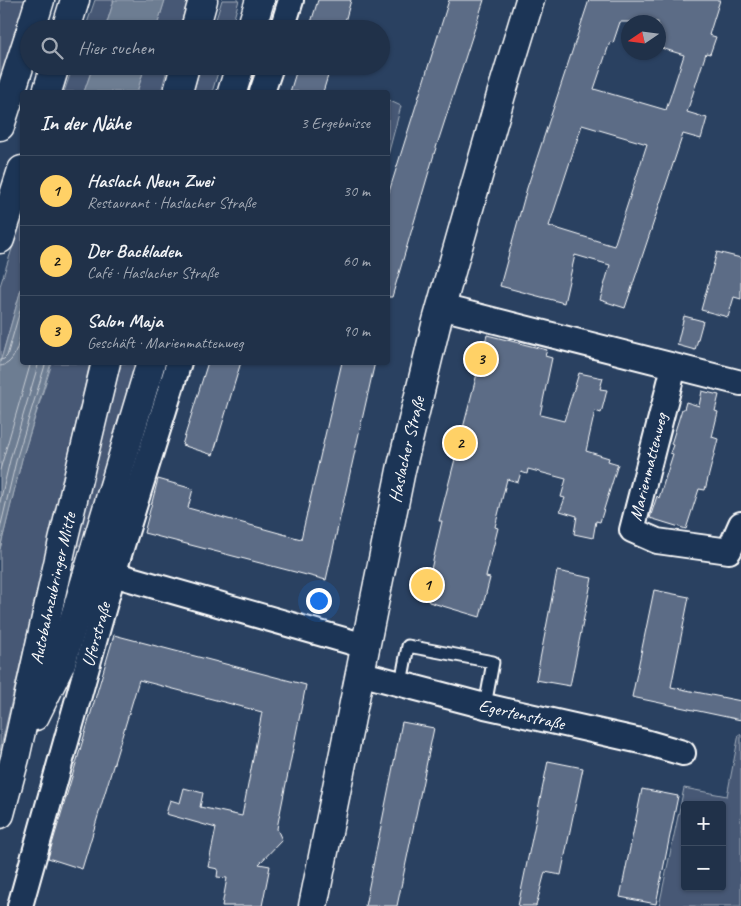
<!DOCTYPE html>
<html lang="de">
<meta charset="utf-8">
<style>
:root{--surface:#203149;--page:#283950;--text:#f1f3f6;--muted:#a2a9b4;--line:#3d4c61;--accent:#ffd166}
body{margin:0;font-family:Caveat,sans-serif;background:var(--page);color:var(--text)}
.controls{position:absolute;right:15px;bottom:15px;display:grid;overflow:hidden;border-radius:5px;box-shadow:0 1px 4px #0004}
.controls button{width:45px;height:45px;display:grid;place-items:center;padding:0;border:0;border-bottom:1px solid var(--line);background:var(--surface);color:var(--text);font:25px sans-serif}
.compass{position:absolute;left:621px;top:15px;width:45px;height:45px;border-radius:50%;background:var(--surface);box-shadow:0 1px 4px #0004;rotate:257deg}
.you{position:absolute;left:318px;top:600px;width:18px;height:18px;margin:-12px;border:4px solid #fff;border-radius:50%;background:#1a73e8;box-shadow:0 0 0 8px #1a73e833}
.badge{display:grid;place-items:center;width:32px;height:32px;border-radius:50%;background:var(--accent);color:#111;font-size:16px;font-weight:700}
.pin{position:absolute;translate:-50% -50%;border:2px solid #fff;box-shadow:0 1px 5px #0006}
.list{margin:0;padding:0;list-style:none}
h2{display:flex;justify-content:space-between;align-items:center;height:65px;margin:0;padding:0 20px;font-size:21px}
h2 small{font-size:16px;font-weight:400;color:var(--muted)}
.list li{display:grid;grid-template-columns:32px 1fr auto;gap:15px;align-items:center;box-sizing:border-box;height:70px;padding:0 20px;border-top:1px solid var(--line)}
.list b{display:block;font-size:19px;white-space:nowrap}
.list p{margin:0;font-size:16px;white-space:nowrap;color:var(--muted)}
.list em{font-size:16px;font-style:normal;color:var(--muted)}
.icon{flex:none;width:28px;height:28px;fill:none;stroke:currentColor;stroke-width:2;stroke-linecap:round;stroke-linejoin:round}
.map{position:relative;flex:none;width:741px;height:906px;overflow:hidden}
.search{position:absolute;background:var(--surface);box-shadow:0 1px 4px #0004;left:20px;top:20px;width:370px;height:55px;display:flex;align-items:center;gap:12px;box-sizing:border-box;padding:0 18px;border-radius:28px;color:var(--muted);font-size:19px}
.panel{position:absolute;background:var(--surface);box-shadow:0 1px 4px #0004;left:20px;top:90px;width:370px;height:275px;border-radius:5px}
.map>svg:first-child{display:block}
.green{fill:#465975;stroke:#a2acba;fill-rule:evenodd}
.water{fill:#6d7d92;stroke:#a7b1be}
.lines{fill:none;stroke-linecap:round;stroke-linejoin:round}
.shore{stroke:#c5cbd3;stroke-width:1}
.building{fill:#5b6c86;stroke:#fff;fill-rule:evenodd}
.lane-casing{stroke:#fff;stroke-width:15}
.street-casing{stroke:#fff;stroke-width:28}
.secondary-casing{stroke:#fff;stroke-width:31}
.highway-casing{stroke:#fff;stroke-width:31}
.lane{stroke:#1d3557;stroke-width:11}
.street{stroke:#1d3557;stroke-width:24}
.secondary{stroke:#1d3557;stroke-width:28}
.highway{stroke:#1d3557;stroke-width:28}
.labels{text-anchor:middle;stroke-width:5;stroke-linejoin:round;paint-order:stroke}
.street-label{font-size:18px;fill:#fff;stroke:#1d3557}
</style>
<div class="map">
<svg width="741" height="906" viewBox="0 0 741 906">
<rect width="100%" height="100%" fill="#2a4161"/>
<filter id="ink" filterUnits="userSpaceOnUse"><feTurbulence type="fractalNoise" baseFrequency=".02" numOctaves="2"/><feDisplacementMap in="SourceGraphic" scale="10" xChannelSelector="R" yChannelSelector="G"/><feConvolveMatrix kernelMatrix="1 2 1 2 8 2 1 2 1" color-interpolation-filters="sRGB"/></filter>
<g filter="url(#ink)">
<g class="green">
<path d="M0 0H32L0 100Z"/>
<path d="M95 0H114L105 29H85Z"/>
<path d="M165 0H188L179 29H156Z"/>
<path d="M222 0H239L231 29H213Z"/>
<path d="M73 66H93L84 92H64Z"/>
<path d="M145 66H168L161 92H137Z"/>
<path d="M201 66H220L212 92H193Z"/>
<path d="M388 100 401 106 388 155Z"/>
<path d="M22 218V286L0 363V286Z"/>
<path d="M52 363H90L0 751V549L22 459Z"/>
<path d="M121 363H137L84 546 78 545 77 539Z"/>
<path d="M739 734 741 735V906H659L684 788 727 796ZM685 805H722V887H685Z"/>
</g>
<g class="water">
<path d="M114 0H165L156 29H105Z"/>
<path d="M93 66H145L137 92H84Z"/>
<path d="M22 286V362L51 363 22 459 0 549V363Z"/>
</g>
<g class="lines">
<g class="shore">
<path d="M0 360 4 359 7 356 22 304"/>
<path d="M0 366C17 365 19 339 22 326"/>
<path d="M0 470 31 362"/>
<path d="M0 502 11 456 39 362"/>
<path d="M0 529 17 457 46 362"/>
</g>
</g>
<g class="building">
<path d="M318 0H351L343 29H309Z"/>
<path d="M449 0H484L435 151 392 297H388V195Z"/>
<path d="M589 0H720L709 35 716 37 710 54 706 53 687 112 707 118 701 139 683 134 625 308 600 300 610 265 575 255 564 303 500 286 527 188ZM620 22H658V47L684 55 666 110 594 89 610 42 613 43ZM582 125 647 144 614 246 549 226Z"/>
<path d="M298 66H331L323 92H290Z"/>
<path d="M717 252 741 258V299L734 297 728 317 701 310Z"/>
<path d="M684 316 703 321 695 350 677 345Z"/>
<path d="M487 335 547 350 545 356 552 358 540 415 564 421 579 373 603 378 600 389 607 390 604 402 601 413 595 411 586 451 609 458 608 461 618 464 600 522 596 521 593 538 574 534 577 516 560 511 565 498 561 497 566 479 528 469 527 474 521 472 518 482 507 479 495 527 498 528 486 577 490 578 480 617 429 602 425 596 442 521H439Z"/>
<path d="M208 362H241L213 455 182 445Z"/>
<path d="M342 362H375L326 580 144 533 158 479 193 489 188 508 301 539Z"/>
<path d="M702 391 719 395 715 411 718 412 712 437 718 439 705 490 699 489 686 529 650 518 657 496 659 498 673 454 670 453 673 445 671 444 682 409H684L686 402 699 406Z"/>
<path d="M557 571 592 578 570 686 536 680Z"/>
<path d="M654 590 689 597 671 687 741 701V720L632 697Z"/>
<path d="M114 635 306 685 278 823 277 829 282 840 259 864 270 866 262 906H222L227 878 217 877 218 869 208 867 216 828 166 814 170 800 180 803 184 788 203 793 200 807 242 816 262 712 139 680 82 869 48 858Z"/>
<path d="M402 722 434 728 397 906H365Z"/>
<path d="M548 761 583 768 572 821 561 875 545 872 536 906H518Z"/>
<path d="M642 789 678 796 656 904 620 897Z"/>
</g>
<g class="lines">
<defs>
<path id="lane" d="M401 683 408 646 493 662 485 706"/>
<g id="street">
<path d="M282 29 291 0"/>
<path d="M262 92 271 66"/>
<path d="M441 307 741 383"/>
<path d="M674 367 632 530 657 541 729 551 741 524"/>
<path d="M113 574 365 646"/>
<path id="s1" d="M359 673 485 706 645 742 683 753"/>
<path id="s2" d="M20 906 113 574 179 362"/>
</g>
<g id="secondary">
<path id="s3" d="M313 906 401 470 437 321 501 95 530 0"/>
</g>
<g id="highway">
<path d="M31 29 40 0"/>
<path d="M66 29 75 0"/>
<path d="M195 29 203 0"/>
<path d="M251 29 260 0"/>
<path d="M47 92 55 66"/>
<path d="M178 92 185 66"/>
<path d="M232 92 240 66"/>
<path d="M0 126 29 36"/>
<path d="M0 239 22 170"/>
<path d="M35 716 61 663 151 362"/>
<path id="s4" d="M0 814 15 758 63 541 106 362"/>
</g>
</defs>
<use href="#lane" class="lane-casing"/>
<use href="#street" class="street-casing"/>
<use href="#secondary" class="secondary-casing"/>
<use href="#highway" class="highway-casing"/>
<use href="#lane" class="lane"/>
<use href="#street" class="street"/>
<use href="#secondary" class="secondary"/>
<use href="#highway" class="highway"/>
</g>
</g>
<g class="labels">
<g class="street-label">
<text dy="6" stroke="none"><textPath href="#s3" startOffset="466">Haslacher Straße</textPath></text>
<text transform="translate(648 467) rotate(-76)" y="6">Marienmattenweg</text>
<text dy="6" stroke="none"><textPath href="#s4" startOffset="232">Autobahnzubringer Mitte</textPath></text>
<text dy="6" stroke="none"><textPath href="#s2" startOffset="282">Uferstraße</textPath></text>
<text dy="6" stroke="none"><textPath href="#s1" startOffset="168">Egertenstraße</textPath></text>
</g>
</g>
</svg>
<div class="controls">
<button>+</button>
<button>−</button>
</div>
<svg class="compass" viewBox="-18 -18 36 36"><path d="M0-13l5 13h-10z" fill="#e53935"/><path d="M0 13l5-13h-10z" fill="#a2a9b4"/></svg>
<div class="you"></div>
<div class="pin badge" style="left:427px;top:585px">1</div>
<div class="pin badge" style="left:460px;top:443px">2</div>
<div class="pin badge" style="left:481px;top:359px">3</div>
<div class="search"><svg class="icon" aria-label="search" viewBox="0 0 24 24"><circle cx="10" cy="10" r="6"/><path d="M15 15l6 6"/></svg>Hier suchen</div>
<section class="panel">
<h2>In der Nähe<small>3 Ergebnisse</small></h2>
<ul class="list">
<li><span class="badge">1</span><div><b>Haslach Neun Zwei</b><p>Restaurant · Haslacher Straße</p></div><em>30 m</em></li>
<li><span class="badge">2</span><div><b>Der Backladen</b><p>Café · Haslacher Straße</p></div><em>60 m</em></li>
<li><span class="badge">3</span><div><b>Salon Maja</b><p>Geschäft · Marienmattenweg</p></div><em>90 m</em></li>
</ul>
</section>
</div>
